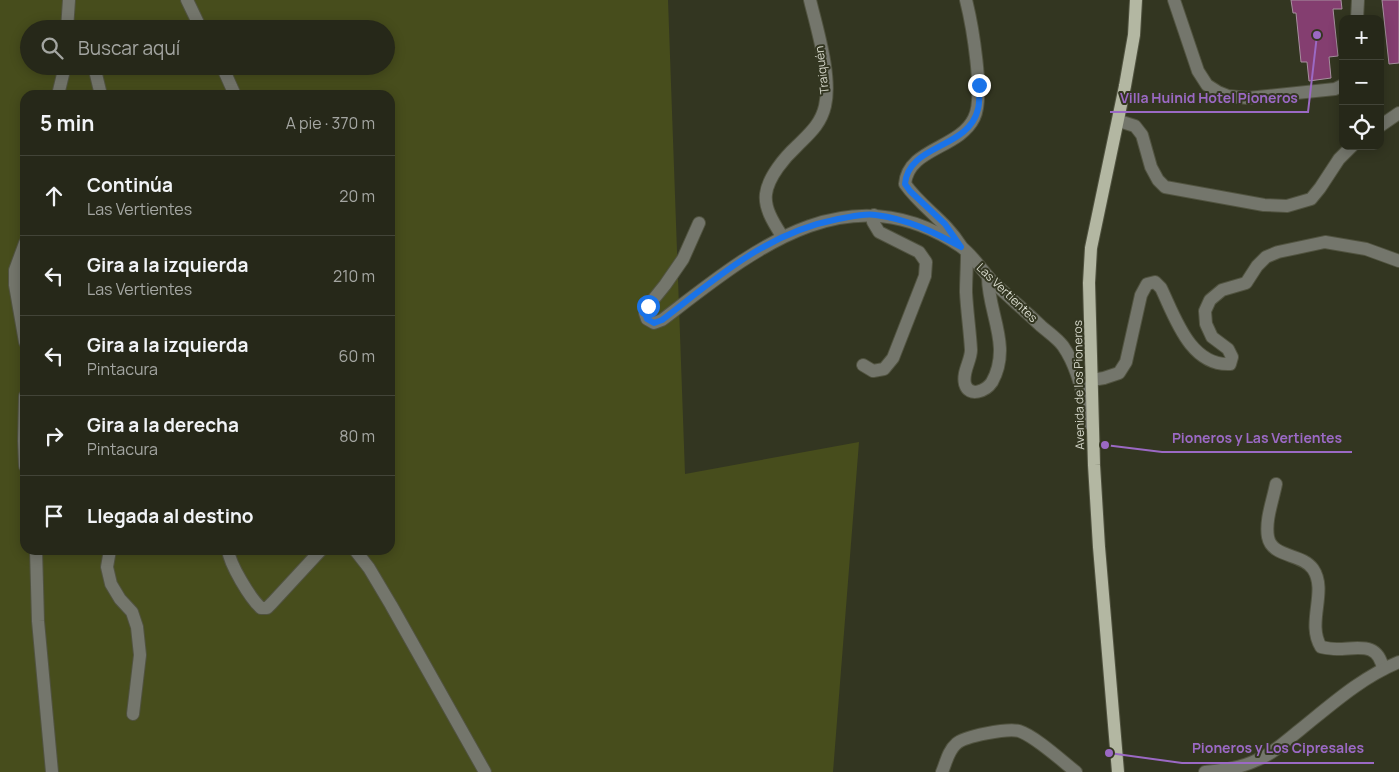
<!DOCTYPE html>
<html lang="es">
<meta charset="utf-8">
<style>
:root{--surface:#262819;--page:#323426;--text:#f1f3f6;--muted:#a4a6a2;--line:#424438}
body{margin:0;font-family:Manrope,sans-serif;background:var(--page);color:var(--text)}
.controls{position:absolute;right:15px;top:15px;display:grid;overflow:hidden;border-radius:10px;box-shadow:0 2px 12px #0003}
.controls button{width:45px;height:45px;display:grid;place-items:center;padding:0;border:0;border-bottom:1px solid var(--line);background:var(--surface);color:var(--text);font:25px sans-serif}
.stop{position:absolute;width:15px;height:15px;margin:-11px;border:4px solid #1a73e8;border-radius:50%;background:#fff}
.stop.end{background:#1a73e8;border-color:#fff;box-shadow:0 1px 5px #0008}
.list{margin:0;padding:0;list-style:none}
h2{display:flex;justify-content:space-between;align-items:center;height:65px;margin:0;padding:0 20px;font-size:21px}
h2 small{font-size:16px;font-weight:400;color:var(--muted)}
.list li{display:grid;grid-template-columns:32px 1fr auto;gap:15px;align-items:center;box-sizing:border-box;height:80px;padding:0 20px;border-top:1px solid var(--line)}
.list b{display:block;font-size:19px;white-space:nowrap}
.list p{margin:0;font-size:16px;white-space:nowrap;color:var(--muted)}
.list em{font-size:16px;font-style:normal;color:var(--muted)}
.icon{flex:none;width:28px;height:28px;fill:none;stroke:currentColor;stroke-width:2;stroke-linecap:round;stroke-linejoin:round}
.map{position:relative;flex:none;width:1399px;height:772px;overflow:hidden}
.search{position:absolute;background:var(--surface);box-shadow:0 2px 12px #0003;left:20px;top:20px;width:375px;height:55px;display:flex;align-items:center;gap:12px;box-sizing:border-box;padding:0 18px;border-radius:28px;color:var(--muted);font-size:19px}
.panel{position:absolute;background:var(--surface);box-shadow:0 2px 12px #0003;left:20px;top:90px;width:375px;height:465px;border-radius:15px}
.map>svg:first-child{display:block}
.green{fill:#474d1c;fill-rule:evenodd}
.building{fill:#843e70;stroke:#a7909f}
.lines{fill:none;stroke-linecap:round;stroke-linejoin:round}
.minor-casing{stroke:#515340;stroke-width:14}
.major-casing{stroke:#515340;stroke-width:14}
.minor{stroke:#74766c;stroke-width:12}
.major{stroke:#b3b7a2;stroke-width:12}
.route{stroke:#1a73e8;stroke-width:6}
.labels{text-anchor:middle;stroke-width:4;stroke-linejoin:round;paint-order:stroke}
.street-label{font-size:12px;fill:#d7d9cc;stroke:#333621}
.leader{fill:none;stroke:#9b69c4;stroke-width:2}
.callout-dot{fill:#9b69c4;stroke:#333621;stroke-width:2}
.callout-label{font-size:14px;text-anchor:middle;font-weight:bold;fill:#9b69c4;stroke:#333621;stroke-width:4;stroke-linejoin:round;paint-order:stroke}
</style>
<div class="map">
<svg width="1399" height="772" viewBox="0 0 1399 772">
<rect width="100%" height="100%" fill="#333621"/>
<path class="green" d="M0 0H668L685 474 859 442 833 772H0ZM29 29H386V66H29ZM25 95H390V550H25Z"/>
<g class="building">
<path d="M1291 0H1341L1342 9H1333L1338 56 1329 57 1331 78 1309 81 1307 62H1301L1296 13H1293Z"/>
<path d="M1382 0H1399V63L1389 64Z"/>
</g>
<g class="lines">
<defs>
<g id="minor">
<path d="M187 0 201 29"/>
<path d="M1174 0 1198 71 1207 85 1218 92 1228 96 1248 98 1335 89 1343 85"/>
<path d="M1357 19 1358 0"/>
<path d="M67 29 69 0"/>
<path d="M94 66 101 95"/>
<path d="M222 66 235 95"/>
<path d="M58 95 65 66"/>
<path d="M1119 121 1135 126 1142 135 1151 167 1158 180 1165 187 1264 205 1287 206 1311 199 1320 188 1339 159 1352 146"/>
<path d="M1380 126 1399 113"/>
<path d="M699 223 683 259 665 285 648 306 645 313 647 319 654 323 662 320C751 252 846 170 960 246 973 255 982 271 993 282 1009 297 1025 311 1041 326 1048 332 1058 339 1063 346 1079 369 1083 398 1091 425"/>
<path d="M782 236C775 225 764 209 766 194 768 177 785 157 797 146 809 134 821 124 825 106 832 77 817 29 810 0"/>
<path d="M25 243 15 270V285L25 342"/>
<path d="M961 246C945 220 922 208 905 184 908 148 959 149 974 118 985 97 972 24 966 0"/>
<path d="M967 254C967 267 966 280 966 292 967 312 970 331 971 350 971 361 962 372 965 384 969 398 986 391 992 382 1012 346 988 313 988 277"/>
<path d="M863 365 873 371 884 369 893 358 925 276 926 262 919 252 879 232 873 222 874 215"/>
<path d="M1092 380 1104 378 1119 373 1126 362 1141 295 1147 284 1155 282 1161 288C1175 317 1190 366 1230 364L1232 357 1228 349 1212 337 1206 324 1205 311 1210 300 1222 290 1246 283 1257 266 1266 257 1278 252 1325 242 1366 249 1399 261"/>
<path d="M25 396 24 441 25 466"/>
<path d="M1276 484C1273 500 1265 520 1268 537 1272 558 1302 553 1313 569 1328 591 1306 623 1321 647 1326 648 1332 649 1337 649 1358 649 1378 641 1383 669"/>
<path d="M36 550 38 621 52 772"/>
<path d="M110 550 107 567 111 584 120 599 132 612 137 627 140 655 133 714"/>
<path d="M228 550C230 565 250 598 261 608H267L272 603 321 550"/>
<path d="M355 550 369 568 391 605 485 772"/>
<path d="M942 772C946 763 948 751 956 744 964 736 1008 728 1019 731 1035 736 1062 761 1076 772"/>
<path d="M1205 772C1222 770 1241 768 1257 760 1274 753 1287 740 1301 729 1332 704 1362 677 1399 662"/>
</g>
<path id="major" d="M1118 772 1099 547 1094 465 1089 283 1091 248 1125 86 1134 35 1136 0"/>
</defs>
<use href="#minor" class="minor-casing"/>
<use href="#major" class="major-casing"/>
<use href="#minor" class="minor"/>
<use href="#major" class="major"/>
</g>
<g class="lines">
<path class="route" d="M648 306 645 313 647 319 654 323 662 320C718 277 766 233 838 219 851 217 863 213 876 215 907 219 934 232 961 247L945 224 910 191 905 184C908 144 969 149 978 109 980 102 979 92 979 85"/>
</g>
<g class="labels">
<g class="street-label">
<text transform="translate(822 70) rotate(-97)" y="4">Traiquén</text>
<text transform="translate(1007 293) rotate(44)" y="4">Las Vertientes</text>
<text transform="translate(1079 385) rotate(-91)" y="4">Avenida de los Pioneros</text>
</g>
</g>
<path class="leader" d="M1317 35L1308 112H1110M1105 445L1162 452H1352M1109 753L1182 763H1374"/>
<g class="callout-dot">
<circle cx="1317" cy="35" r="5"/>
<circle cx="1105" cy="445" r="5"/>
<circle cx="1109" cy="753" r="5"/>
</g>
<g class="callout-label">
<text x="1209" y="103">Villa Huinid Hotel Pioneros</text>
<text x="1257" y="443">Pioneros y Las Vertientes</text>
<text x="1278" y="753">Pioneros y Los Cipresales</text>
</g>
</svg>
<div class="controls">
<button>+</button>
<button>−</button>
<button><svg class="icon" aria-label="locate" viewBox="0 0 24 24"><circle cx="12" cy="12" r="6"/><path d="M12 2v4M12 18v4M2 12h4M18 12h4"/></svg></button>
</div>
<div class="stop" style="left:648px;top:306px"></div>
<div class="stop end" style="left:979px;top:85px"></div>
<div class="search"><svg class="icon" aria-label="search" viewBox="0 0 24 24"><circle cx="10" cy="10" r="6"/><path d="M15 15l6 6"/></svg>Buscar aquí</div>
<section class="panel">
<h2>5 min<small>A pie · 370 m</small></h2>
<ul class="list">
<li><svg class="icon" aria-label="ahead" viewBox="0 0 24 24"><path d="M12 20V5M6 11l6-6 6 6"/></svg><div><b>Continúa</b><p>Las Vertientes</p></div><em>20 m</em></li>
<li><svg class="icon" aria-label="left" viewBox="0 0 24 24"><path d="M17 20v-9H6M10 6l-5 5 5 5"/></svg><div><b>Gira a la izquierda</b><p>Las Vertientes</p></div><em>210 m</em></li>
<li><svg class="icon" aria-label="left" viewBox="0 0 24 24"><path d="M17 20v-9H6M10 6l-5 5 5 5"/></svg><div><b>Gira a la izquierda</b><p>Pintacura</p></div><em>60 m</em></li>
<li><svg class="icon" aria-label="right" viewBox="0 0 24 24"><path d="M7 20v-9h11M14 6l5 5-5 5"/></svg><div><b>Gira a la derecha</b><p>Pintacura</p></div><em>80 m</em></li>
<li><svg class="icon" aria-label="arrive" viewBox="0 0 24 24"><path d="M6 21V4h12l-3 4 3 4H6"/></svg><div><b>Llegada al destino</b></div></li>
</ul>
</section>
</div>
